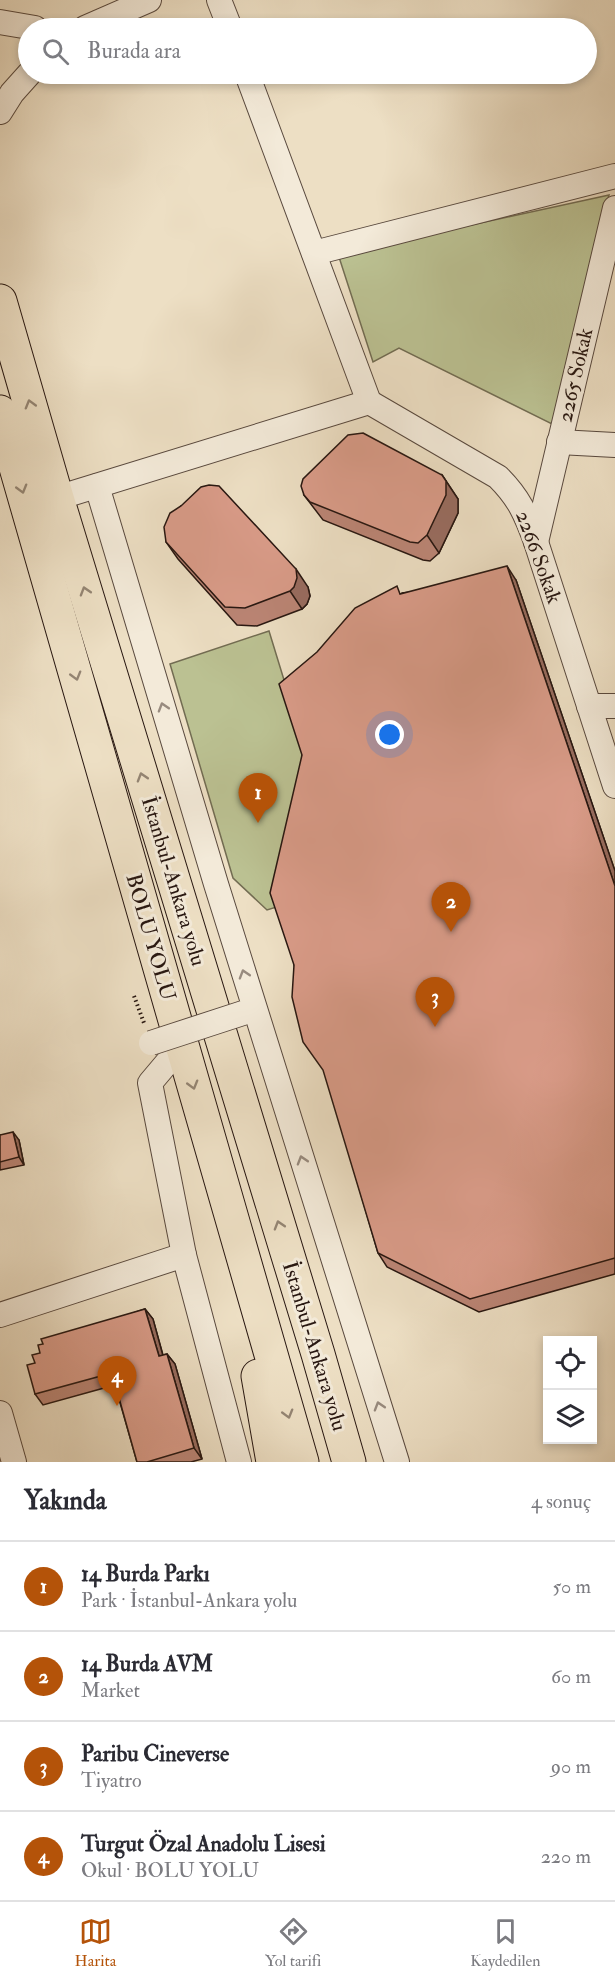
<!DOCTYPE html>
<html lang="tr">
<meta charset="utf-8">
<style>
:root{--surface:#fff;--page:#f7f7f7;--text:#2b2b33;--muted:#7c7c81;--line:#e1e1e2;--accent:#b45309}
body{margin:0;font-family:"IM FELL Double Pica",serif;background:var(--page);color:var(--text)}
.controls{position:absolute;right:18px;bottom:18px;display:grid;overflow:hidden;border-radius:0px;box-shadow:0 3px 9px #0003}
.controls button{width:54px;height:54px;display:grid;place-items:center;padding:0;border:0;border-bottom:2px solid var(--line);background:var(--surface);color:var(--text);font:30px sans-serif}
.you{position:absolute;left:390px;top:735px;width:21px;height:21px;margin:-15px;border:4px solid #fff;border-radius:50%;background:#1a73e8;box-shadow:0 0 0 9px #1a73e833}
.badge{display:grid;place-items:center;width:39px;height:39px;border-radius:50%;background:var(--accent);color:#fff;font-size:20px;font-weight:700}
.pin{position:absolute;translate:-50% -50px;filter:drop-shadow(0 2px 3px #0008)}
.pin::after{content:'';position:absolute;top:32px;width:21px;height:18px;background:inherit;clip-path:polygon(0 0,100% 0,50% 100%)}
.list{margin:0;padding:0;list-style:none}
h2{display:flex;justify-content:space-between;align-items:center;height:78px;margin:0;padding:0 24px;font-size:26px}
h2 small{font-size:20px;font-weight:400;color:var(--muted)}
.list li{display:grid;grid-template-columns:39px 1fr auto;gap:18px;align-items:center;box-sizing:border-box;height:90px;padding:0 24px;border-top:2px solid var(--line)}
.list b{display:block;font-size:22px;white-space:nowrap}
.list p{margin:0;font-size:20px;white-space:nowrap;color:var(--muted)}
.list em{font-size:20px;font-style:normal;color:var(--muted)}
.icon{flex:none;width:33px;height:33px;fill:none;stroke:currentColor;stroke-width:2;stroke-linecap:round;stroke-linejoin:round}
.map{position:relative;flex:none;width:615px;height:1462px;overflow:hidden}
.search{position:absolute;background:var(--surface);box-shadow:0 3px 9px #0003;left:18px;right:18px;top:18px;height:66px;display:flex;align-items:center;gap:15px;box-sizing:border-box;padding:0 21px;border-radius:33px;color:var(--muted);font-size:22px}
.sheet{height:438px;background:var(--surface)}
nav{display:flex;justify-content:space-around;align-items:center;box-sizing:border-box;height:84px;border-top:2px solid var(--line);background:var(--surface);font-size:16px;color:var(--muted)}
nav a{display:grid;justify-items:center;gap:3px}
nav .on{color:var(--accent)}
.map>svg:first-child{display:block}
.green{fill:#bbc192;stroke:#726c52;stroke-width:1.5}
.lines{fill:none;stroke-linecap:round;stroke-linejoin:round}
.minor-casing{stroke:#59493e;stroke-width:26}
.highway-casing{stroke:#281711;stroke-width:35}
.path{stroke:#281711;stroke-width:4;stroke-dasharray:1.5 3;stroke-linecap:butt}
.minor{stroke:#f3ead9;stroke-width:24}
.highway{stroke:#eddfc4;stroke-width:33}
.minor-bridge-casing{stroke:#59493e;stroke-width:26;stroke-linecap:butt}
.minor-bridge{stroke:#f3ead9;stroke-width:24}
.wall{fill:#bb8575;stroke:#281711;stroke-width:1.5}
.shaded-wall{fill:#986c5f;stroke:#281711;stroke-width:1.5}
.building{fill:#d99b88;stroke:#281711;stroke-width:1.5}
.oneway{stroke:#948573}
.oneway2{stroke:#988b7f}
.labels{text-anchor:middle;stroke-width:6;stroke-linejoin:round;paint-order:stroke}
.street-label{font-size:21px;fill:#281711;stroke:#f3ead9}
</style>
<div class="map">
<svg width="615" height="1462" viewBox="0 0 615 1462">
<rect width="100%" height="100%" fill="#eddfc4"/>
<filter id="stains"><feTurbulence type="fractalNoise" baseFrequency=".00333" numOctaves="4"/><feColorMatrix values="0 0 0 0 .2 0 0 0 0 .09 0 0 0 0 .02 0 0 0 .5 -.17"/></filter>
<radialGradient id="worn" r=".72"><stop offset=".6" stop-color="#630" stop-opacity="0"/><stop offset="1" stop-color="#630" stop-opacity=".3"/></radialGradient>
<g class="green">
<path d="M609 195 554 425 399 348 373 362 338 254Z"/>
<path d="M269 631 311 768 280 906 267 910 233 878 170 664Z"/>
</g>
<g class="lines">
<defs>
<g id="minor">
<path d="M219 0 230 28"/>
<path d="M0 22 35 28"/>
<path d="M85 28 149 0"/>
<path d="M247 74 369 402"/>
<path d="M0 112 12 93 29 74"/>
<path d="M314 253 615 176"/>
<path d="M369 402 498 477C519 498 526 514 536 542L615 786"/>
<path d="M559 442 615 445"/>
<path d="M97 486 216 884 397 1462"/>
<path d="M57 498 369 402"/>
<path d="M536 542 615 208"/>
<path d="M589 706H615"/>
<path d="M182 1045 150 1083 184 1255 239 1462"/>
<path d="M0 1315 184 1255"/>
<path d="M0 1413 14 1462"/>
</g>
<g id="highway">
<path d="M0 301 57 498 318 1354 349 1462"/>
<path d="M0 412 302 1462"/>
<path d="M258 1376 273 1462"/>
</g>
</defs>
<use href="#minor" class="minor-casing"/>
<use href="#highway" class="highway-casing"/>
<path class="path" d="M134 996 144 1023"/>
<use href="#minor" class="minor"/>
<use href="#highway" class="highway"/>
<defs>
<path id="minor-bridge" d="M151 1043 243 1013"/>
</defs>
<use href="#minor-bridge" class="minor-bridge-casing"/>
<use href="#minor-bridge" class="minor-bridge"/>
</g>
<g class="wall">
<path d="M442 475 458 499V513L439 553 430 561 423 560 323 520 304 495Z"/>
<path d="M181 506 308 587 310 596 307 604 302 609 257 626 237 625 178 559 166 542Z"/>
<path d="M516 580 615 871V1274L479 1312 387 1267 378 1253 294 965 302 755 402 593Z"/>
<path d="M0 1135 19 1140 24 1165 0 1170Z"/>
<path d="M145 1309 153 1319 163 1355 167 1354 175 1364 202 1459 191 1462H137L115 1385 43 1405 35 1394V1363L40 1353 43 1344Z"/>
</g>
<g class="shaded-wall">
<path d="M442 475 458 499V513L439 553 427 535Z"/>
<path d="M507 566 516 580 615 871V886Z"/>
<path d="M296 569 308 587 310 596 307 604 302 609 290 591Z"/>
<path d="M13 1132 19 1140 24 1165 19 1157Z"/>
<path d="M145 1309 153 1319 166 1367 159 1356Z"/>
<path d="M167 1354 175 1364 202 1459 194 1448Z"/>
</g>
<g class="building">
<path d="M363 433 442 475 446 481V495L427 535 418 543 410 542 310 502 304 495 301 486 303 479 348 435Z"/>
<path d="M209 485 219 486 296 569 297 578 294 587 290 591 245 608 225 607 166 542 164 527 170 513 181 506 201 487Z"/>
<path d="M507 566 615 886V1258L470 1299 378 1253 323 1070 303 1042 292 997 294 965 270 893 302 755 279 684 317 652 355 608 397 586 400 594Z"/>
<path d="M13 1132 19 1157 0 1162V1135Z"/>
<path d="M145 1309 159 1356 167 1354 194 1448 147 1462H137L112 1373 35 1394 27 1365 35 1363 32 1355 40 1353 38 1345 43 1344 41 1339Z"/>
</g>
<defs><path id="oneway-chevron" d="M-2-3.5L2.5 0L-2 3.5" fill="none" stroke-width="1.6" stroke-linecap="round" stroke-linejoin="round" transform="scale(1.5)"/></defs>
<g class="oneway">
<use href="#oneway-chevron" transform="translate(30 404) rotate(-106)"/>
<use href="#oneway-chevron" transform="translate(22 489) rotate(74)"/>
<use href="#oneway-chevron" transform="translate(85 591) rotate(-107)"/>
<use href="#oneway-chevron" transform="translate(76 676) rotate(74)"/>
<use href="#oneway-chevron" transform="translate(142 777) rotate(-107)"/>
<use href="#oneway-chevron" transform="translate(193 1085) rotate(74)"/>
<use href="#oneway-chevron" transform="translate(279 1225) rotate(-107)"/>
<use href="#oneway-chevron" transform="translate(288 1414) rotate(74)"/>
</g>
<g class="oneway2">
<use href="#oneway-chevron" transform="translate(163 707) rotate(-107)"/>
<use href="#oneway-chevron" transform="translate(244 974) rotate(-107)"/>
<use href="#oneway-chevron" transform="translate(302 1160) rotate(-107)"/>
<use href="#oneway-chevron" transform="translate(379 1406) rotate(-107)"/>
</g>
<g class="labels">
<g class="street-label">
<text transform="translate(575 375) rotate(-77)" y="7">2265 Sokak</text>
<text transform="translate(539 557) rotate(70)" y="7">2266 Sokak</text>
<text transform="translate(174 881) rotate(73)" y="7">İstanbul-Ankara yolu</text>
<text transform="translate(151 937) rotate(74)" y="7">BOLU YOLU</text>
<text transform="translate(315 1346) rotate(73)" y="7">İstanbul-Ankara yolu</text>
</g>
</g>
<rect width="100%" height="100%" filter="url(#stains)"/>
<rect width="100%" height="100%" fill="url(#worn)"/>
</svg>
<div class="controls">
<button><svg class="icon" aria-label="locate" viewBox="0 0 24 24"><circle cx="12" cy="12" r="6"/><path d="M12 2v4M12 18v4M2 12h4M18 12h4"/></svg></button>
<button><svg class="icon" aria-label="layers" viewBox="0 0 24 24"><path d="M12 4l9 5-9 5-9-5zM3 14l9 5 9-5"/></svg></button>
</div>
<div class="you"></div>
<div class="pin badge" style="left:258px;top:823px">1</div>
<div class="pin badge" style="left:451px;top:932px">2</div>
<div class="pin badge" style="left:435px;top:1027px">3</div>
<div class="pin badge" style="left:117px;top:1406px">4</div>
<div class="search"><svg class="icon" aria-label="search" viewBox="0 0 24 24"><circle cx="10" cy="10" r="6"/><path d="M15 15l6 6"/></svg>Burada ara</div>
</div>
<section class="sheet">
<h2>Yakında<small>4 sonuç</small></h2>
<ul class="list">
<li><span class="badge">1</span><div><b>14 Burda Parkı</b><p>Park · İstanbul-Ankara yolu</p></div><em>50 m</em></li>
<li><span class="badge">2</span><div><b>14 Burda AVM</b><p>Market</p></div><em>60 m</em></li>
<li><span class="badge">3</span><div><b>Paribu Cineverse</b><p>Tiyatro</p></div><em>90 m</em></li>
<li><span class="badge">4</span><div><b>Turgut Özal Anadolu Lisesi</b><p>Okul · BOLU YOLU</p></div><em>220 m</em></li>
</ul>
</section>
<nav>
<a class="on"><svg class="icon" aria-label="map" viewBox="0 0 24 24"><path d="M3 6l6-2 6 2 6-2v14l-6 2-6-2-6 2zM9 4v14M15 6v14"/></svg>Harita</a>
<a><svg class="icon" aria-label="directions" viewBox="0 0 24 24"><path d="M12 3l9 9-9 9-9-9zM9 14v-3h6M13 9l2 2-2 2"/></svg>Yol tarifi</a>
<a><svg class="icon" aria-label="saved" viewBox="0 0 24 24"><path d="M7 4h10v16l-5-4-5 4z"/></svg>Kaydedilen</a>
</nav>
